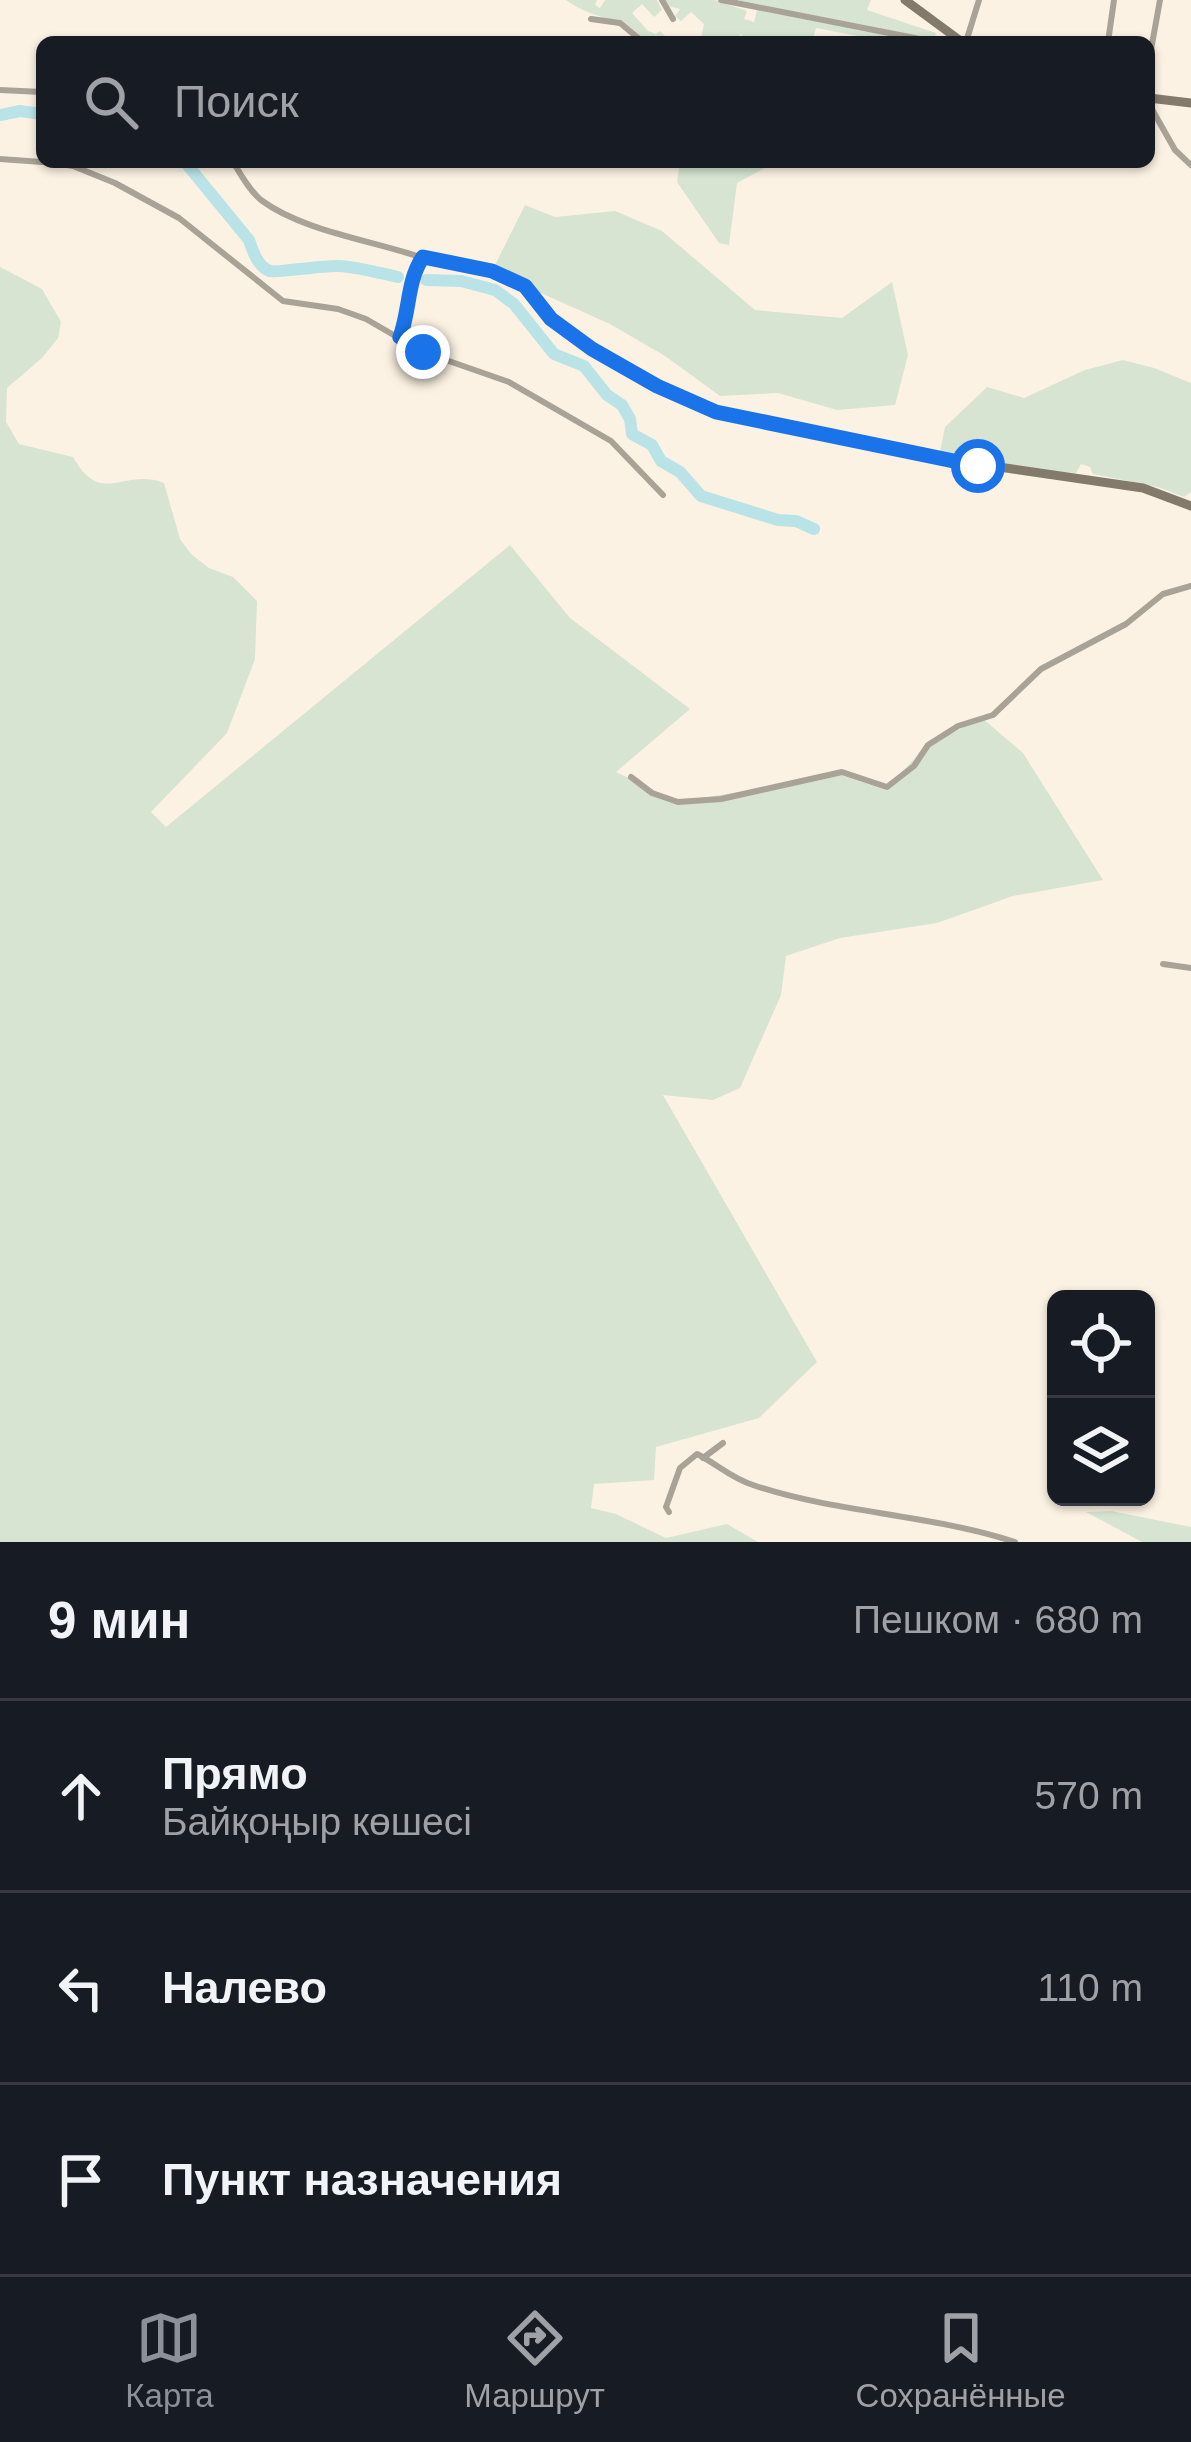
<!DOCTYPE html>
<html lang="ru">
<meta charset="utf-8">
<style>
:root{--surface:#171b24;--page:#242831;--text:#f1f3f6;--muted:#9ea1a6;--line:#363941;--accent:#8c9099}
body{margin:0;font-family:Arial,sans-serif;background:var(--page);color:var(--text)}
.controls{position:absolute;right:36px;bottom:36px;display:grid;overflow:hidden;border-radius:18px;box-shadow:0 3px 9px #0004}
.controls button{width:108px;height:108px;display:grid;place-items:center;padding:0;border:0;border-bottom:3px solid var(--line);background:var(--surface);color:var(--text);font:60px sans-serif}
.stop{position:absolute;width:36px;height:36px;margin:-27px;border:9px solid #1a73e8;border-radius:50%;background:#fff}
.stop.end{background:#1a73e8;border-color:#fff;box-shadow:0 3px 12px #0008}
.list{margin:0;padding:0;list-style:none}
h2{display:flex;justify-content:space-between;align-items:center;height:156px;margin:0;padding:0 48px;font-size:51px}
h2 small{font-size:39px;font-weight:400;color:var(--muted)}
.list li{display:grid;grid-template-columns:78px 1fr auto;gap:36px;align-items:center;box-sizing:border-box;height:192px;padding:0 48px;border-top:3px solid var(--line)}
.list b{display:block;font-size:45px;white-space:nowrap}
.list p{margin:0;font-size:39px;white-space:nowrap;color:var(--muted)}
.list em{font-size:39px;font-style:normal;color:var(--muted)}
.icon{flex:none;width:66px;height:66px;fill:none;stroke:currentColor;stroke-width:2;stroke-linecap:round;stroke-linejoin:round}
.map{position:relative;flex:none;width:1191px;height:1542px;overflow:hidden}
.search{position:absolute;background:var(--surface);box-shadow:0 3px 9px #0004;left:36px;right:36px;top:36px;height:132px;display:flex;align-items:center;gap:30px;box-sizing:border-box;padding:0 42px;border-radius:18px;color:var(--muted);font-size:45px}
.sheet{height:732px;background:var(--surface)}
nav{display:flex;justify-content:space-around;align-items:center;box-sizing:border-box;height:168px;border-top:3px solid var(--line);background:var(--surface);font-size:33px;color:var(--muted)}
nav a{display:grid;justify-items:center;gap:6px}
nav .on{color:var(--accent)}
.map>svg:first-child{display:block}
.green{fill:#d7e4d1}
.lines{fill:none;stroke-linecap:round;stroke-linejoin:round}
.river{stroke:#b9e3e7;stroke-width:12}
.street{stroke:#a8a297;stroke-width:6}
.secondary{stroke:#847a6b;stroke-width:9}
.route{stroke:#1a73e8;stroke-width:15}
</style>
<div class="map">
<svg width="1191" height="1542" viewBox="0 0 1191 1542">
<rect width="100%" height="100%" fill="#fcf2e3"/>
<g class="green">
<path d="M566 0H597L595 5 600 8 605 0H657L662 10 654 17 642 4 632 13 648 31 656 34 660 31 670 41 658 42 661 39 656 35 645 42C615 13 597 22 566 0Z"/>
<path d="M664 0H714L747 11 744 19 754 22 758 6 739 3 740 0H871L867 10 936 33 933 42H890L816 28 812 42H747L741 34 734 42H707L701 37 704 24 691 12 681 21 675 16 680 9 664 5Z"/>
<path d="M680 162H776L737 183 729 245 719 243 677 182Z"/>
<path d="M525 205 555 217 615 211 662 231 755 310 842 318 892 282 908 355 895 405 837 410 778 393 720 396 665 356 610 324 492 271Z"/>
<path d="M0 267 42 289 61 322 58 338 42 358 7 388 6 422 19 444 73 457C102 508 123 467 164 483L180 539 191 554 209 568 233 577 257 601 255 659 227 733 151 812 166 827 510 545 570 618 690 709 616 772 678 802 854 773 887 787 928 745 982 718 1023 753 1103 880 1013 896 937 923 840 938 786 956 781 995 740 1088 713 1100 663 1095 817 1362 759 1418 656 1447 654 1480 594 1484 591 1508 616 1514 666 1538 727 1524 758 1542H0Z"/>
<path d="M1123 360 1154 368 1191 383V492L1184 497 1158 487 1093 474 1090 467 1081 464 1076 473 1056 472 1050 479 979 469 940 452 945 427 987 387 1024 398 1085 370Z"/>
<path d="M1111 1511 1191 1527V1542H1142L1086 1512Z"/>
</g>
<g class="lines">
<g class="river">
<path d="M0 115 20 111 42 114"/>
<path d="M185 162 249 240C253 252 258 267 270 271 277 273 325 265 339 266 358 267 379 273 398 277"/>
<path d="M426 280 461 281 495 290 514 304 554 354 584 366 607 395 622 405 630 419 632 434 652 445 661 461 680 472 701 496 778 520 796 521 814 529"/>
</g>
<g class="street">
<path d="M662 0 673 19"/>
<path d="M721 0 935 42"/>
<path d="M591 19 620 23 643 42"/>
<path d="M966 42 979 0"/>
<path d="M1108 42 1114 0"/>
<path d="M1149 61 1160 0"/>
<path d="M0 90 42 92"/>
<path d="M1149 104 1175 150 1191 165"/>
<path d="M0 159 42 162"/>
<path d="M49 162 73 166 115 183 179 218 283 301 338 309 366 319 423 352 509 382 611 441 663 495"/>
<path d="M233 162C241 175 249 190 261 200 302 231 375 241 423 258 407 280 410 310 400 337"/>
<path d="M631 777 652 793 678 802 721 799 842 772 887 787 914 766 928 745 958 726 993 715 1041 669 1126 624 1163 594 1191 586"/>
<path d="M1163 964 1191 968"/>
<path d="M703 1458 723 1443"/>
<path d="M669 1512 666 1507 680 1468 697 1454C717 1464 731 1478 753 1485 835 1513 929 1514 1015 1542"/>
</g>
<g class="secondary">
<path d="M905 0 962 42"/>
<path d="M1149 98 1191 103"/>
<path d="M423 258 492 271 525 286 551 319 592 349 657 386 716 412 802 427 910 454 1143 488 1191 506"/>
</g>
</g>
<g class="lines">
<path class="route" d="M423 352 400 337C410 310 407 280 423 257L492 271 525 286 551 319 592 349 657 386 716 412 978 466"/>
</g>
</svg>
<div class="controls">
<button><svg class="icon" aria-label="locate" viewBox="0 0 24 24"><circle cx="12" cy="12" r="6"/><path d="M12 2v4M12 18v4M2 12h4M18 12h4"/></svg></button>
<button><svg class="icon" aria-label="layers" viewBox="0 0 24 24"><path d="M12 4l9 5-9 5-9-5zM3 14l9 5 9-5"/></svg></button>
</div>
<div class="stop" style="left:978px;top:466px"></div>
<div class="stop end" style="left:423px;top:352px"></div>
<div class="search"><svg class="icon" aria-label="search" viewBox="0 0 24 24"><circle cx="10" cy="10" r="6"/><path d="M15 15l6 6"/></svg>Поиск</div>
</div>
<section class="sheet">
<h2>9 мин<small>Пешком · 680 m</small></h2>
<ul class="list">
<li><svg class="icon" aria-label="ahead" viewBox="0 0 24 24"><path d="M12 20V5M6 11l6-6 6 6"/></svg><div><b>Прямо</b><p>Байқоңыр көшесі</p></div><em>570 m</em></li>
<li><svg class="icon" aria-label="left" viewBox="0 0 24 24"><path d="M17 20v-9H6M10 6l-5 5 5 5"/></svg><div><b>Налево</b></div><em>110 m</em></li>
<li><svg class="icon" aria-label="arrive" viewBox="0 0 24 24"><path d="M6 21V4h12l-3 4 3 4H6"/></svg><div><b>Пункт назначения</b></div></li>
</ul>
</section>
<nav>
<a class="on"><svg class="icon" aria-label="map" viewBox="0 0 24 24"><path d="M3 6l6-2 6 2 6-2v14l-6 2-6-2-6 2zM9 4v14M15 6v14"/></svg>Карта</a>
<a><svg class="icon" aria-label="directions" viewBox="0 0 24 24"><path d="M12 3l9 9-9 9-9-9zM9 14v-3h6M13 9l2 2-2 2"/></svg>Маршрут</a>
<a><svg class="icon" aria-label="saved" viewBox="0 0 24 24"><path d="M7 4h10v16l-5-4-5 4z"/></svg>Сохранённые</a>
</nav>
